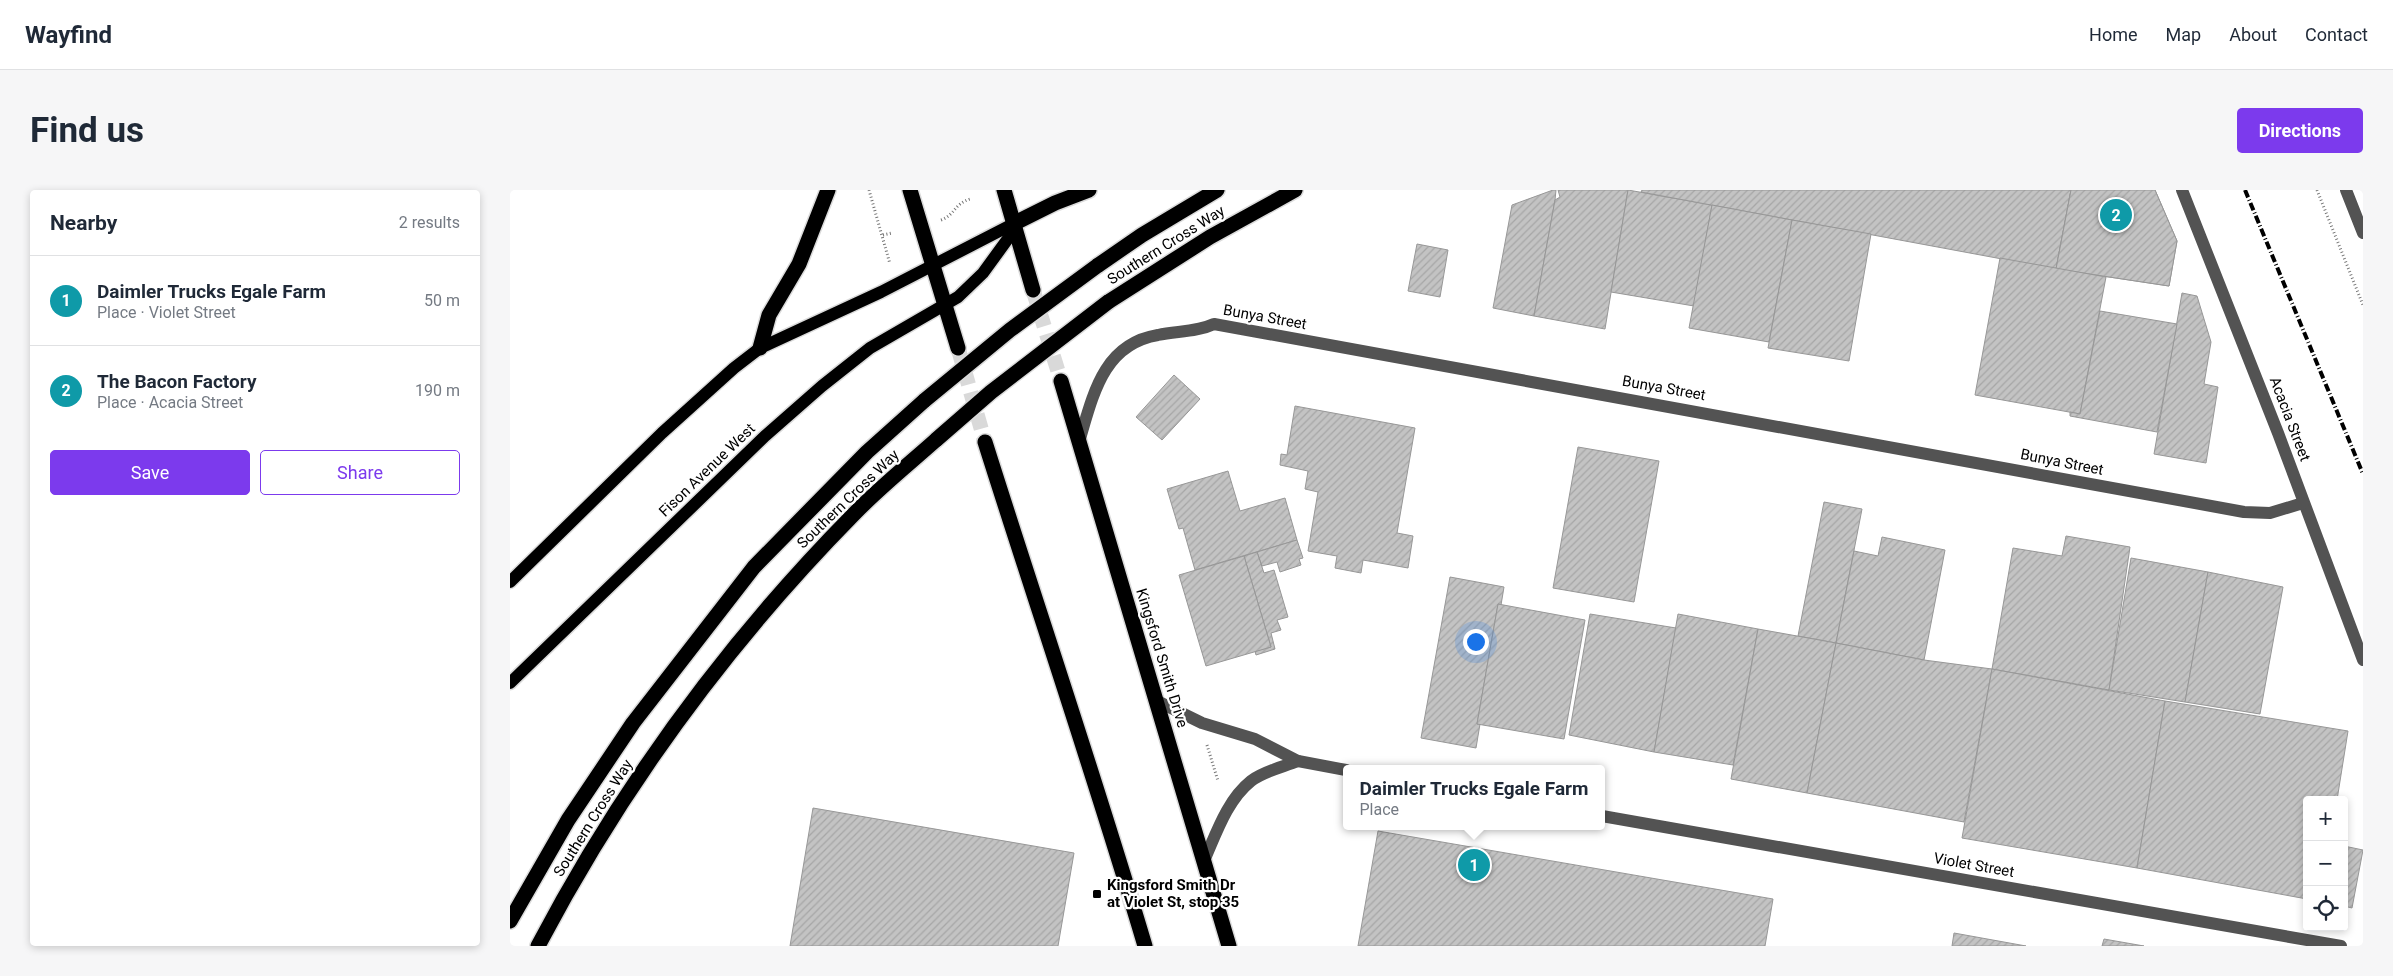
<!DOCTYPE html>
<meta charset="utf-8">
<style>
:root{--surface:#fff;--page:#f6f6f7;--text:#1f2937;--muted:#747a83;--line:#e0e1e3;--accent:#7c3aed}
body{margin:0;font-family:Roboto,sans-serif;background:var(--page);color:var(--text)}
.controls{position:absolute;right:15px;bottom:15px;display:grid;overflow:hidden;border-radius:5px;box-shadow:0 2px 8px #0003}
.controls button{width:45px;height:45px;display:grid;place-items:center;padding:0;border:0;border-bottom:1px solid var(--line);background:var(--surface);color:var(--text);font:25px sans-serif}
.you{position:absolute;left:965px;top:451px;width:18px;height:18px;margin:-12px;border:4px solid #fff;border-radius:50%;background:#1a73e8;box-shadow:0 0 0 8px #1a73e833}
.badge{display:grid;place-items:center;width:32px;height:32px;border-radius:50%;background:var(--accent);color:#fff;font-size:16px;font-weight:700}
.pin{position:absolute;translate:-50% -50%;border:2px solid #fff;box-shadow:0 1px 5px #0006}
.popup{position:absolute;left:833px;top:575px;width:262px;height:65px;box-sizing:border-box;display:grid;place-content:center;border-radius:5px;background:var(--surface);filter:drop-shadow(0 1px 4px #0005);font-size:16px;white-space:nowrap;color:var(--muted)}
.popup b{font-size:19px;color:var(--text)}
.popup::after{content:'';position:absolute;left:50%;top:100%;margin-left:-10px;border:10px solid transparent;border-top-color:var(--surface)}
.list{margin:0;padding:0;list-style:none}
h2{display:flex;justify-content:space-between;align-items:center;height:65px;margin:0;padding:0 20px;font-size:21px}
h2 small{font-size:16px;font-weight:400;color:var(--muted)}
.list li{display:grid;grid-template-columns:32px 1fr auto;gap:15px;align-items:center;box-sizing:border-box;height:90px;padding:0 20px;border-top:1px solid var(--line)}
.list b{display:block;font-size:19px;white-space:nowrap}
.list p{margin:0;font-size:16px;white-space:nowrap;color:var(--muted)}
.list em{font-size:16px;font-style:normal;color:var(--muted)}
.actions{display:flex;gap:10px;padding:15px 20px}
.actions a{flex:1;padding:11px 0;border:1px solid var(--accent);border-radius:5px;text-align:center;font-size:18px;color:var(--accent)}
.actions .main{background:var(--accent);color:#fff}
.icon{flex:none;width:28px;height:28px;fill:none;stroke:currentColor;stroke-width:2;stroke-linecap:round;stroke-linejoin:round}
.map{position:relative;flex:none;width:1853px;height:756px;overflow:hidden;border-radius:5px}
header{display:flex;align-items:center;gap:30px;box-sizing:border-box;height:70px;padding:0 25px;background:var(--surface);border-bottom:1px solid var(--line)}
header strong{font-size:24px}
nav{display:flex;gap:28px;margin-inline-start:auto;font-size:18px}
.intro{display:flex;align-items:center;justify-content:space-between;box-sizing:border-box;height:120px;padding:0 30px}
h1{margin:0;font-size:35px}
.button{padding:12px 22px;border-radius:5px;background:var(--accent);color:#fff;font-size:18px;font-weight:700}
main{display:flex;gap:30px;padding:0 30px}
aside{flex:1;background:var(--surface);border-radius:5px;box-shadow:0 2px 8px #0003}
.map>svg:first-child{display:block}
.building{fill:url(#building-hatch);stroke:#979797}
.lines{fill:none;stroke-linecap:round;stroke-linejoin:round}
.highway-tunnel{stroke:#d9d9d9;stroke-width:15;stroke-dasharray:15 8;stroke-linecap:butt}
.major-casing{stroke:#dbdbdb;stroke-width:15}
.highway-casing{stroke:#dbdbdb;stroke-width:18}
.path{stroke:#757575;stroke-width:3;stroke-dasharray:1 2.5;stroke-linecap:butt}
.minor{stroke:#535353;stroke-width:12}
.major{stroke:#000;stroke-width:12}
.highway{stroke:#000;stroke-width:15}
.rail{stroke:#000;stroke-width:4;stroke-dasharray:8 2.5 1 2.5;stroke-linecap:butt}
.highway-bridge-casing{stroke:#dbdbdb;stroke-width:18;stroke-linecap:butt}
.highway-bridge{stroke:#000;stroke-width:15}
.poi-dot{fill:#000;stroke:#fff;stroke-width:2}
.labels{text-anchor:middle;stroke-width:4.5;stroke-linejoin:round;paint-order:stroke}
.street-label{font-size:15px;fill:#000;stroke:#fff}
.poi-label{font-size:15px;font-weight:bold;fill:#000;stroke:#fff;text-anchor:start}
</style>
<header>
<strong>Wayfind</strong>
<nav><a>Home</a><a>Map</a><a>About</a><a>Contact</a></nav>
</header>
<div class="intro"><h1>Find us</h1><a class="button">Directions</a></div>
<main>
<aside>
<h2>Nearby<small>2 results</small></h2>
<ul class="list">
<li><span class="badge" style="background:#0f9aa8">1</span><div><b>Daimler Trucks Egale Farm</b><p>Place · Violet Street</p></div><em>50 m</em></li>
<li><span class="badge" style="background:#0f9aa8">2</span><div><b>The Bacon Factory</b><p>Place · Acacia Street</p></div><em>190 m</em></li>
</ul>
<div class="actions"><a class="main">Save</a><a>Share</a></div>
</aside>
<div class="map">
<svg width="1853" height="756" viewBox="0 0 1853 756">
<defs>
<pattern id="building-hatch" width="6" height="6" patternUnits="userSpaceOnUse" patternTransform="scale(1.25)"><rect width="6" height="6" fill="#c3c3c3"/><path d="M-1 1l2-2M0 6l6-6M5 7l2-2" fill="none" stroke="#a6a6a6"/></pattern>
</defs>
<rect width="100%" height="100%" fill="#fff"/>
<g class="building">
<path d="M1043 0H1046L1045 10 1024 126 983 118 1002 15Z"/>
<path d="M1048 0H1118L1095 139 1024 126 1045 10 1050 7Z"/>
<path d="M1118 0 1202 15 1184 116 1101 102Z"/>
<path d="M1132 0H1561L1546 79 1131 2Z"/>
<path d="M1561 0H1645L1667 51 1659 96 1546 79Z"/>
<path d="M1561 0H1645L1667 51 1659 96 1546 79Z"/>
<path d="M1202 15 1282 30 1259 152 1179 138Z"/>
<path d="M1282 30 1361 44 1339 171 1258 158Z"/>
<path d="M907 54 938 60 930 107 898 101Z"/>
<path d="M1490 68 1596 87 1570 224 1465 205Z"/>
<path d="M1672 103 1687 106 1701 152 1694 194 1708 197 1696 273 1644 264Z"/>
<path d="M1590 121 1667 134 1647 242 1560 226V222L1570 224Z"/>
<path d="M664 185 690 209 652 250 626 227Z"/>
<path d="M785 216 905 238 887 343 903 346 898 378 853 370 851 383 825 378 827 366 798 361 808 302 795 299 798 281 770 275 771 264 777 265Z"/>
<path d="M1068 257 1149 271 1124 412 1043 398Z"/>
<path d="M718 281 730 321 775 308 787 350 685 380 673 338 669 339 657 299Z"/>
<path d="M1314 312 1352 319 1326 453 1288 446Z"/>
<path d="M1556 346 1620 357 1599 500 1482 479 1503 358 1552 366Z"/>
<path d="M1372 347 1435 360 1414 470 1326 453 1344 361 1368 366Z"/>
<path d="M787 350 793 368 789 369 791 375 770 382 767 372 752 376 747 362Z"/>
<path d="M747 362 754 383 764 380 778 427 767 430 771 440 761 443 765 459 746 465 745 461 761 457 734 366Z"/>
<path d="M734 366 761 457 696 476 669 385Z"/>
<path d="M1621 368 1698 382 1675 512 1599 500Z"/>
<path d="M1698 382 1773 397 1750 524 1675 512Z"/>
<path d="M940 387 994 397 991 415 988 414 967 534H970L966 558 911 548Z"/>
<path d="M988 414 1075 430 1054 549 967 534Z"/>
<path d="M1080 424 1166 438 1144 562 1059 545Z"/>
<path d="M1168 424 1248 439 1223 575 1144 562Z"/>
<path d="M1248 439 1326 453 1297 603 1221 589Z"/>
<path d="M1326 453 1414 470 1482 479 1454 632 1297 603Z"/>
<path d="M1482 479 1655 511 1627 678 1452 648Z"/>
<path d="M1655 511 1838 541 1827 610H1797V709L1627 678Z"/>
<path d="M303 618 564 663 548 756H280Z"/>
<path d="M868 641 1263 709 1255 756H848Z"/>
<path d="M1834 656 1853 660 1842 718 1834 716Z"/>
<path d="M1444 743 1516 756H1442Z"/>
<path d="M1594 749 1634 756H1592Z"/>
</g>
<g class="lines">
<g class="highway-tunnel">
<path d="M523 100 551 191"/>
<path d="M448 158 475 252"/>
</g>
<defs>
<g id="major">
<path d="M0 392 152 243 224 178 250 158 371 102 503 34"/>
<path d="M0 493 255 246 312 196 360 158 448 107 473 83 505 39"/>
</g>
<g id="highway">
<path d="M400 0 448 158"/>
<path d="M494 0 523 100"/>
<path d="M503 34 545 13 579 0"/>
<path d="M587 76 632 45 707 0"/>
<path d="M598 112 700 47 785 0"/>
<path d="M250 158 259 125 289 74 318 0"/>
<path d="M551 191 719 756"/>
<path d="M475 252C528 420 585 587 635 756"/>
<path d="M0 731 58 630 123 533 244 377 357 262 415 210"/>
<path d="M28 756C111 598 218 452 343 325 369 298 399 274 427 249"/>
</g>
</defs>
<use href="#major" class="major-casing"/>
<use href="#highway" class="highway-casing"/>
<g class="path">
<path d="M359 0 380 74"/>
<path d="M1807 0 1853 115"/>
<path d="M431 30C445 25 444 14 460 9"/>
<path d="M373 45 382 43"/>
<path d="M697 555 708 591"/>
</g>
<g class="minor">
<path d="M1672 0 1768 243 1853 470"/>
<path d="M1836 0 1853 43"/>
<path d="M569 252C583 205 593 154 648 145 667 141 687 142 704 134L1734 322 1760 323 1793 313"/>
<path d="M647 511 692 533 745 549 788 571 836 580"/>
<path d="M1092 626 1831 756"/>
<path d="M694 671C706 644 717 610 741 591 754 581 773 577 788 571"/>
</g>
<use href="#major" class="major"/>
<use href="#highway" class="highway"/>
<path class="rail" d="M1735 0 1853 284"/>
<defs>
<g id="highway-bridge">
<path d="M415 210 500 140 587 76"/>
<path d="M427 249 481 202 598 112"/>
</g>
</defs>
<use href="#highway-bridge" class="highway-bridge-casing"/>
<use href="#highway-bridge" class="highway-bridge"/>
</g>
<rect class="poi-dot" x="582" y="699" width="10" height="10" rx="2.5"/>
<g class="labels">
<g class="street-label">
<text transform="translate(656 55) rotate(-32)" y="5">Southern Cross Way</text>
<text transform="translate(755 127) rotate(10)" y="5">Bunya Street</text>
<text transform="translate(1154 198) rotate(10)" y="5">Bunya Street</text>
<text transform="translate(1780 229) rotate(69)" y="5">Acacia Street</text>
<text transform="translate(1552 272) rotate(11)" y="5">Bunya Street</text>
<text transform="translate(197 280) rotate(-44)" y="5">Fison Avenue West</text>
<text transform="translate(338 309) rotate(-44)" y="5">Southern Cross Way</text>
<text transform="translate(652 468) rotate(73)" y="5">Kingsford Smith Drive</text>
<text transform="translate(83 628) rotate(-58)" y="5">Southern Cross Way</text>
<text transform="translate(1464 675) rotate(10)" y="5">Violet Street</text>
</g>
<g class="poi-label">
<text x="597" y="700">Kingsford Smith Dr<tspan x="597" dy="17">at Violet St, stop 35</tspan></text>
</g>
</g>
</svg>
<div class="controls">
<button>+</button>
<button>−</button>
<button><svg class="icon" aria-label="locate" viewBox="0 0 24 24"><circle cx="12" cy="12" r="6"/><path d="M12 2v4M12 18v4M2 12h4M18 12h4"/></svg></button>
</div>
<div class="you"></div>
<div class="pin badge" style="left:964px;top:675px;background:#0f9aa8">1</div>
<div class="popup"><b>Daimler Trucks Egale Farm</b>Place</div>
<div class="pin badge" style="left:1606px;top:25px;background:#0f9aa8">2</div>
</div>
</main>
